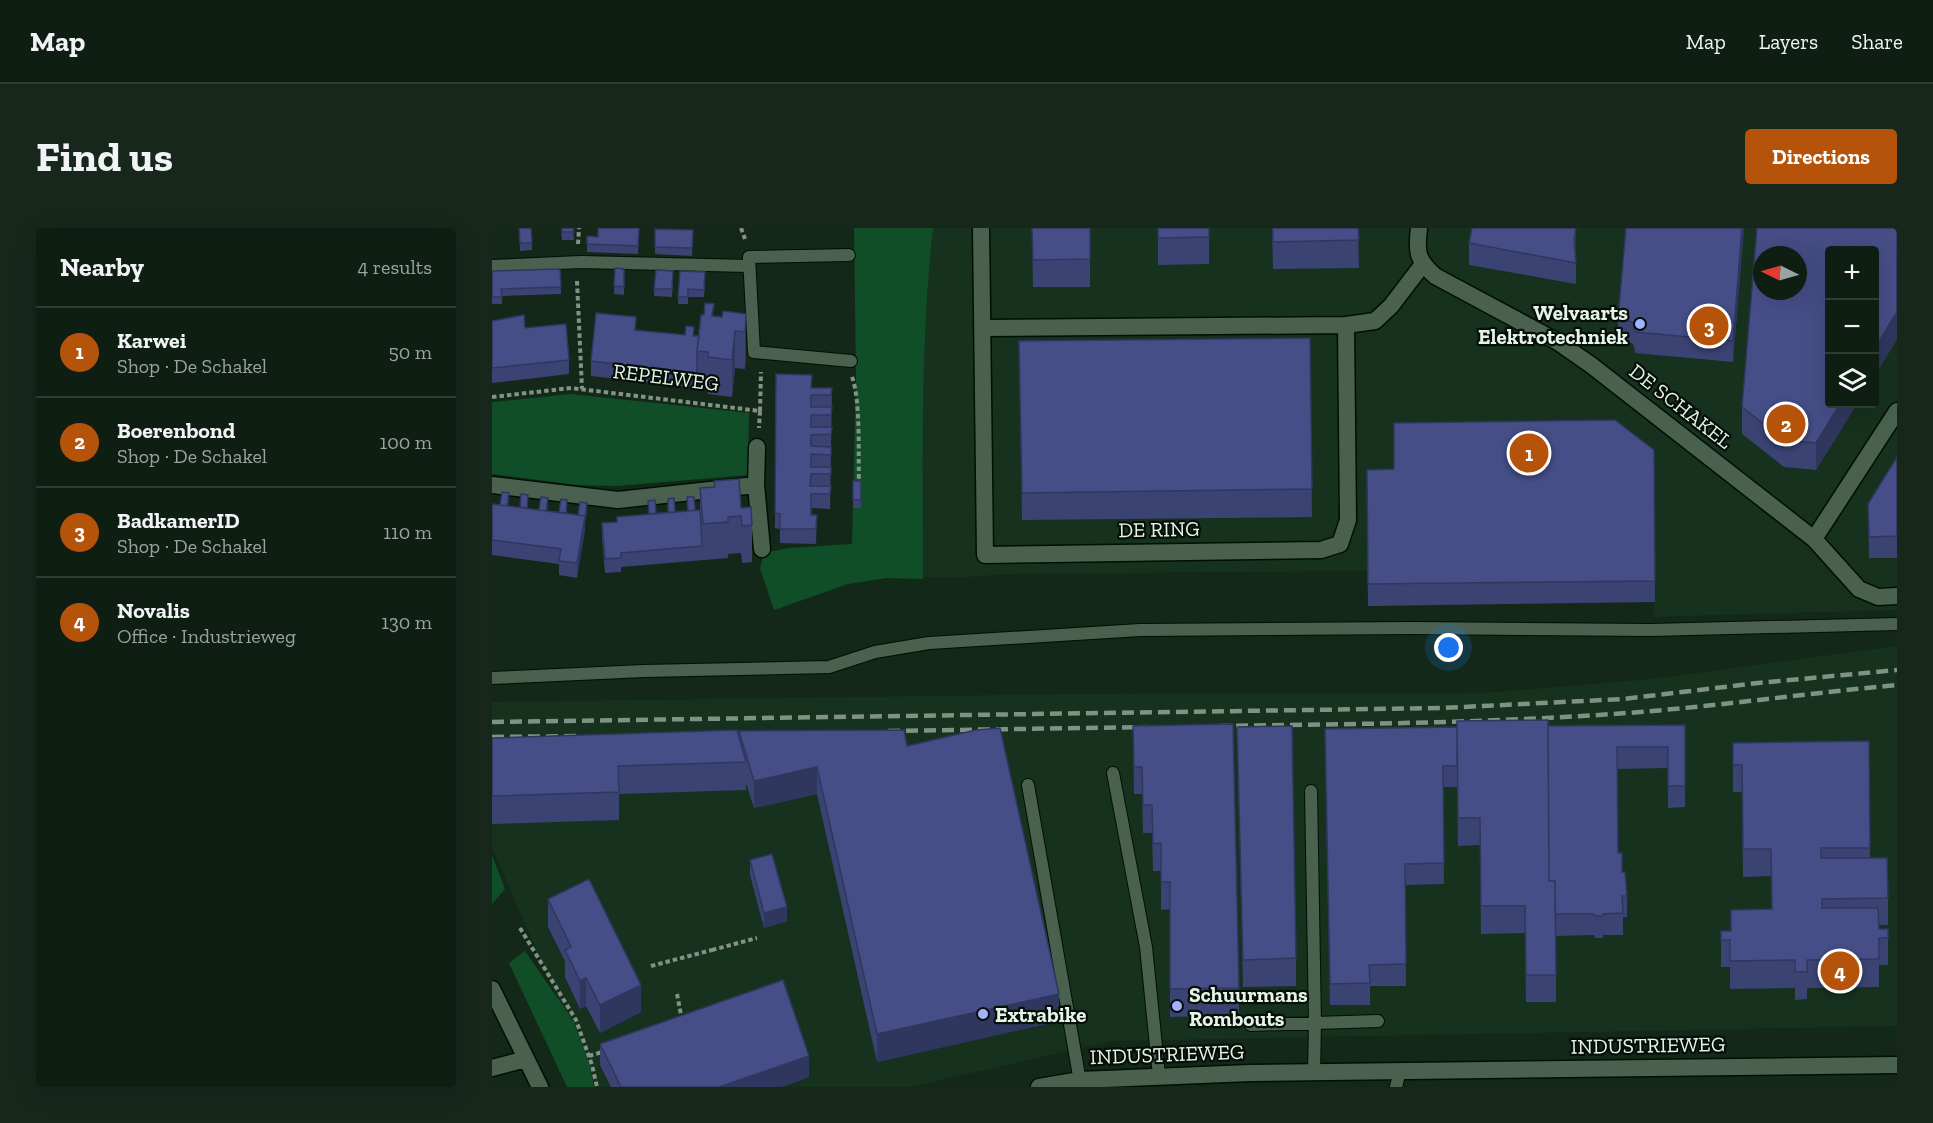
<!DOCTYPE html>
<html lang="en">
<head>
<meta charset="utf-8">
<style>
	:root { --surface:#0e1e13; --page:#17271c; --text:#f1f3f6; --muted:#9ba2a0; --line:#2e3c33; --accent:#b45309 }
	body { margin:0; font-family:"Zilla Slab",serif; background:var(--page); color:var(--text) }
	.controls { position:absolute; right:18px; top:18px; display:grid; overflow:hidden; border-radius:6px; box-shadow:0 6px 24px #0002 }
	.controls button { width:54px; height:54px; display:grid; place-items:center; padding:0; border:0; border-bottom:2px solid var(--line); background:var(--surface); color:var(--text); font:30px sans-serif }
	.compass { position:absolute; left:1261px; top:18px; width:54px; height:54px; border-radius:50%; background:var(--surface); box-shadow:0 6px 24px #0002; rotate:275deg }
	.you { position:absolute; left:957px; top:420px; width:21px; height:21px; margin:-15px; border:4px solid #fff; border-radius:50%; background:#1a73e8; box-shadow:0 0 0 9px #1a73e833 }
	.badge { display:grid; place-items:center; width:39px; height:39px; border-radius:50%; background:var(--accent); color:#fff; font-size:20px; font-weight:700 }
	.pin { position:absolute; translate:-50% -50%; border:3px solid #fff; box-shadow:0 2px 6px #0006 }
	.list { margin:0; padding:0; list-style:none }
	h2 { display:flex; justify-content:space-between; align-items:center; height:78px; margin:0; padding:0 24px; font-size:26px }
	h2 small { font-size:20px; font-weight:400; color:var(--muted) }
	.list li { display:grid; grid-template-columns:39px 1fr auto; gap:18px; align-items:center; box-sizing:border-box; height:90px; padding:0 24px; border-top:2px solid var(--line) }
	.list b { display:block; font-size:22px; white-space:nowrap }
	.list p { margin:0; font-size:20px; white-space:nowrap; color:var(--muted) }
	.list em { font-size:20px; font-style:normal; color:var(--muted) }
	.icon { flex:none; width:33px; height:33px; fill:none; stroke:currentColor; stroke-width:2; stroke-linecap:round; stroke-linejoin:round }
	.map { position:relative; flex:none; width:1405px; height:859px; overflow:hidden; border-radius:6px }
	header { display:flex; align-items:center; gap:36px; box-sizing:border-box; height:84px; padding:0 30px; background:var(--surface); border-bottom:2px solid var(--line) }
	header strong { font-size:28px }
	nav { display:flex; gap:33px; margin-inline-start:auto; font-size:21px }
	.intro { display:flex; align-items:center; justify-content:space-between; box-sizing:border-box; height:144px; padding:0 36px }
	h1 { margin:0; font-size:42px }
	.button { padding:15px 27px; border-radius:6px; background:var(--accent); color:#fff; font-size:21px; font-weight:700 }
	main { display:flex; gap:36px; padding:0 36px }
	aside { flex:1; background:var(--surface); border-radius:6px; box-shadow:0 6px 24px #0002 }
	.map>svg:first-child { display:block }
	.built { fill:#16311e; fill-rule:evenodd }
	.green { fill:#104e28 }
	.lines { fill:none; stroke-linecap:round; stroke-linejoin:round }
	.service-casing { stroke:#001004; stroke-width:14 }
	.minor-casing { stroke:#001004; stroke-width:19 }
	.path { stroke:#829286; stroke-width:4; stroke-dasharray:4.5 3; stroke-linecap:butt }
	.service { stroke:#4a614f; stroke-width:12 }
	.minor { stroke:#4a614f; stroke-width:16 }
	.rail { stroke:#809185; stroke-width:4.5; stroke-dasharray:12 6; stroke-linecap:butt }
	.wall { fill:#3b4373; fill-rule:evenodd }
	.shaded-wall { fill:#30375e }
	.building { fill:#454e86; stroke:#30375e; stroke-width:1.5; fill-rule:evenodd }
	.poi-dot { fill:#a3b2fd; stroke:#060e08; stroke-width:2 }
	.labels { text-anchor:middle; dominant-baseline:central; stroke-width:4.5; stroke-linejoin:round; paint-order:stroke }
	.poi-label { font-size:21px; font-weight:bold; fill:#e6f3e9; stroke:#060e08; text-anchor:start }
	.street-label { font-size:21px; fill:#e6f3e9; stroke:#060e08 }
</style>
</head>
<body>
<header>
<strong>Map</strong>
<nav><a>Map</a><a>Layers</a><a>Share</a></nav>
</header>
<div class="intro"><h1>Find us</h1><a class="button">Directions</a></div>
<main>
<aside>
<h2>Nearby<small>4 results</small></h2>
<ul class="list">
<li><span class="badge">1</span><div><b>Karwei</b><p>Shop · De Schakel</p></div><em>50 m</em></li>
<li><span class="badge">2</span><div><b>Boerenbond</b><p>Shop · De Schakel</p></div><em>100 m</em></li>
<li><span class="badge">3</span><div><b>BadkamerID</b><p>Shop · De Schakel</p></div><em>110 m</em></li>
<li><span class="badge">4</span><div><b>Novalis</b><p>Office · Industrieweg</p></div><em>130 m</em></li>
</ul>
</aside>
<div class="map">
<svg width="1405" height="859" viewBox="0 0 1405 859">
	<rect width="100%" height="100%" fill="#132819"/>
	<path class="built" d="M 389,0 L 1405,0 L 1405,382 L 1161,389 L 1162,374 L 876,378 L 875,343 L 518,346 L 475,349 L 395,350 ZM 1338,22 L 1382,22 L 1382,176 L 1338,176 ZM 1270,27 L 1306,27 L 1306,63 L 1270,63 Z
		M 1405,418 L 1405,798 L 620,813 L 418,859 L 104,859 L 0,620 L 0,474 L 574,466 L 992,465 L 1160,451 Z"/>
	<path class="green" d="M 362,0 L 441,0 C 428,116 431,234 431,351 L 395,350 L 356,356 L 282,382 L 268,340 L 272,325 L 297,320 L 360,316 L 364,148 Z
		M 79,166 L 257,185 L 256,247 L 125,258 L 85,257 L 0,246 L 0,174 Z
		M 0,627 L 13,661 L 0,676 Z
		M 33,723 L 82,794 L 98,839 L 102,859 L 75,859 L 17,735 Z"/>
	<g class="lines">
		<g class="service-casing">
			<path id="service" d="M 357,27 L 257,29 L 262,124 L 359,133
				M 0,38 L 89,34 L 257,38
				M 0,450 L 152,443 L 337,439 L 383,424 L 437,415 L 648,402 L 921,400 L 1159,402 L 1405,396
				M 621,545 L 654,719 L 667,848
				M 536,557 L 589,859
				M 819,563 L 823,795 L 822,845
				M 759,797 L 886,793
				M 904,859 L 908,843"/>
		</g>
		<g class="minor-casing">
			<path id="minor" d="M 489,0 L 493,327 L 829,322 L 848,316 L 856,292 L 854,97
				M 927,0 C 924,24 925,32 943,48 L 1066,114 L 1099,137 L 1322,311 L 1367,361 L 1386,369 L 1405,368
				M 490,100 L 854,97 L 883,93 L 899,78 L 931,36
				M 0,257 L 126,272 L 264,257 L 265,219
				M 264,257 L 270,321
				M 1322,311 L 1405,183
				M 0,761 L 48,859
				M 0,840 L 34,831
				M 547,859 L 588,852 L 758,845 L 1405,837"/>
		</g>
		<path class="path" d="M 249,0 L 253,11
			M 86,16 L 87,0
			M 85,53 L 90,161
			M 360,149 C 369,173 366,229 367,256
			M 0,169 L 79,160 L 268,183 L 267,200
			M 268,183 L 269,144
			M 28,700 L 84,792 L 100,837 L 105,859
			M 220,722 L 265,710
			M 159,738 L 220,722 L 219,718
			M 185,766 L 190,792
			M 97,828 L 110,824"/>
		<use href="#service" class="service"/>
		<use href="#minor" class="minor"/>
		<path class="rail" d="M 0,494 L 951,480 L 1131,471 L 1266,455 L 1405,442
			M 726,498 C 867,496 1007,495 1148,484 C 1234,477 1319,465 1405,457
			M 396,503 L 657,499
			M 0,509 L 87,508"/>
	</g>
	<path class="wall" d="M 27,0 L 39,0 L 40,22 L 28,23 Z
		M 69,0 L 81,0 L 82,12 L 70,12 Z
		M 540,0 L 598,0 L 598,59 L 541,59 Z
		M 666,0 L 717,0 L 717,36 L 666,37 Z
		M 780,0 L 866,0 L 867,40 L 781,41 Z
		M 1252,0 L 1241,134 L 1143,125 L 1142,118 L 1140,115 L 1126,112 L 1126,90 Z
		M 1265,0 L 1405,0 L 1405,111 L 1383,147 L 1383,22 L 1338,22 L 1338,176 L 1365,176 L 1324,242 L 1292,239 L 1250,206 L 1250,179 ZM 1270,27 L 1306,27 L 1306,63 L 1270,63 Z
		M 163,1 L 201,2 L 200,28 L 163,26 Z
		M 95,8 L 147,8 L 146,26 L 95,24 Z
		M 977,15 L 1084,22 L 1083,25 L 1084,35 L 1084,56 L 977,37 Z
		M 123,40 L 132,41 L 132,67 L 122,66 Z
		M 68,41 L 69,66 L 10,68 L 10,76 L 0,76 L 0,43 Z
		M 213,44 L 212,69 L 196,69 L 196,76 L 186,76 L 186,69 Z
		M 181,50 L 180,69 L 162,68 L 162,61 Z
		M 254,86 L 254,122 L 253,141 L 243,140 L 240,169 L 216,166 L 216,161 L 99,148 L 99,133 L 144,102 L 207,108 L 222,88 L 230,89 Z
		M 0,93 L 33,100 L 77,132 L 77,146 L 0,155 Z
		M 818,110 L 820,289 L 530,292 L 527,113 Z
		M 284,146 L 320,160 L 340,160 L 338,281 L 319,280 L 319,287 L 325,287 L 324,316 L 288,315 L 288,301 L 283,300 Z
		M 1162,222 L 1163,374 L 876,378 L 875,242 L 902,241 Z
		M 1405,229 L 1405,330 L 1377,330 L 1376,276 Z
		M 361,253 L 369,253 L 369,280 L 361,280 Z
		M 208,260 L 249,280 L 260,297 L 260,334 L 250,335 L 249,325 L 236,326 L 236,330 L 129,339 L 129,344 L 113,345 L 110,310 L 110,295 L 125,294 L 164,285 L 176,284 L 176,271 L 183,284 L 196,283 L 195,269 L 203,282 L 208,282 Z
		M 17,272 L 16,278 L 28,279 L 36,275 L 35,280 L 47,282 L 56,277 L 55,283 L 67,284 L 75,280 L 75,285 L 86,287 L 95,282 L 85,350 L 67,347 L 67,336 L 0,327 L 0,276 L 8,277 Z
		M 1193,497 L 1193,579 L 1176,580 L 1176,540 L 1125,541 L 1126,625 L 1135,668 L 1135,689 L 1131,689 L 1131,707 L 1111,707 L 1111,710 L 1103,710 L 1102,707 L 1064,708 L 1064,774 L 1034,774 L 1033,705 L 989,706 L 988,617 L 966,618 L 965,554 L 965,559 L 951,559 L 952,656 L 913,657 L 914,758 L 878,758 L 878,777 L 838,777 L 833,523 L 1056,498 Z
		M 641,498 L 747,760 L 747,787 L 678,789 L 678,681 L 669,682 L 669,643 L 661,643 L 660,605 L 651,605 L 650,566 L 642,566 Z
		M 745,499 L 804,730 L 804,758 L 751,759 Z
		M 247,503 L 415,518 L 567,793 L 385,834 L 325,566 L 262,580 L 254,555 L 254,562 L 127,566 L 127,592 L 0,596 L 0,510 L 247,510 Z
		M 1377,513 L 1378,630 L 1396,670 L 1396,697 L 1387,697 L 1387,701 L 1396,701 L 1396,737 L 1387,737 L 1387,759 L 1315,760 L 1315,771 L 1303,772 L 1303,760 L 1238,761 L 1238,739 L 1229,739 L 1229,703 L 1239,703 L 1280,681 L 1279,648 L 1251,649 L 1250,564 L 1241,564 L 1241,515 Z
		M 258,632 L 295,693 L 272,700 L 258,647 Z
		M 56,671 L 149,784 L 108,805 L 94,778 L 88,781 L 73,749 L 73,733 L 56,699 Z
		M 108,816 L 317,849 L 289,859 L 119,859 L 108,837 Z"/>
	<path class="shaded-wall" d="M 1084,0 L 1084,22 L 1082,34 L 1082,12 Z
		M 1250,0 L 1252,0 L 1241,134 L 1241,113 Z
		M 1405,84 L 1405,111 L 1383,147 L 1383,120 Z
		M 254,86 L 254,122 L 253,141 L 253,104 Z
		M 243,103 L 243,140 L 240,169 L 240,132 Z
		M 1348,176 L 1365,176 L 1324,242 L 1324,215 Z
		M 93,288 L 93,303 L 85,350 L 85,335 Z
		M 325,539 L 325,566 L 262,580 L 262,553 Z
		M 295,679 L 295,693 L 272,700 L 272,685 Z
		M 94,750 L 94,778 L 88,781 L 88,753 Z
		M 149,757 L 149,784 L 108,805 L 108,777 Z
		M 567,766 L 567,793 L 385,834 L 385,806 Z
		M 317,828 L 317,849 L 289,859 L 227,859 Z"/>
	<path class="building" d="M 27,0 L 39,0 L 40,15 L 28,15 Z
		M 70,0 L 81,0 L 82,4 L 70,4 Z
		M 106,0 L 147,0 L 146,18 L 95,16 L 95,8 L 106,9 Z
		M 540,0 L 598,0 L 598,31 L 541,32 Z
		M 666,0 L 717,0 L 717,9 L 666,10 Z
		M 781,0 L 866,0 L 867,12 L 781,14 Z
		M 980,0 L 1084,0 L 1082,12 L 1084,35 L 977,15 Z
		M 1134,0 L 1250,0 L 1241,113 L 1143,104 L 1142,96 L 1140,94 L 1126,90 Z
		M 1265,0 L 1405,0 L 1405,84 L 1383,120 L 1383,22 L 1338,22 L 1338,176 L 1348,176 L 1324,215 L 1292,212 L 1250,179 ZM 1270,27 L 1306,27 L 1306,63 L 1270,63 Z
		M 163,1 L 201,2 L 200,20 L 163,19 Z
		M 123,40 L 132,41 L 132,59 L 122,58 Z
		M 68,41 L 69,59 L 9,61 L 10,69 L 0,69 L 0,43 Z
		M 164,42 L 181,43 L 180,61 L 162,61 Z
		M 188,43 L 213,44 L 212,62 L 196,61 L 196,69 L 186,69 Z
		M 213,75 L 222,76 L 220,88 L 230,89 L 231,83 L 254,86 L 253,104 L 243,103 L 240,132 L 216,129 L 216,124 L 205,123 L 209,87 L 212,87 Z
		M 104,85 L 144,89 L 143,102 L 193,107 L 194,98 L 202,99 L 201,108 L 207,108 L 205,123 L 205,145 L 99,133 Z
		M 32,87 L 33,100 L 74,96 L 77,132 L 0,140 L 0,93 Z
		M 818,110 L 820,261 L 530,265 L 527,113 Z
		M 284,146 L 320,147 L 319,160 L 340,160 L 339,167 L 319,167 L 319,179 L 340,179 L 339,187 L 319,187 L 319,199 L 340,199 L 339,206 L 319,207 L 319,218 L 339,219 L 339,227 L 319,226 L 319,239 L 339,239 L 339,246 L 319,246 L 318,258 L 339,258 L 338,266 L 319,266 L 319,287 L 325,287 L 324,301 L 288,301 L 288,286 L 283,285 Z
		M 1123,192 L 1162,222 L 1163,353 L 876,356 L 875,242 L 902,241 L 902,195 Z
		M 1405,229 L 1405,308 L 1377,309 L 1376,276 Z
		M 247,251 L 249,280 L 259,279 L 260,297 L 250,298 L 249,288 L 236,289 L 236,294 L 211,296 L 208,260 L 223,259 L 222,253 Z
		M 361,253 L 369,253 L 369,272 L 361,272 Z
		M 10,264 L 17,265 L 15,278 L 8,277 Z
		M 29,266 L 36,267 L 35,280 L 28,279 Z
		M 49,269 L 56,270 L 54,283 L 47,282 Z
		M 195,269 L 202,269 L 203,282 L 196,283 Z
		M 182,270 L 183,284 L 176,284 L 176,271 Z
		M 69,271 L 75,272 L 74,285 L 67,284 Z
		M 163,272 L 164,285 L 157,286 L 156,273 Z
		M 88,274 L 95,275 L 93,289 L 93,288 L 86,287 Z
		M 0,276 L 93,288 L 85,335 L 67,333 L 69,321 L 0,312 Z
		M 208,282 L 210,318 L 129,325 L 129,330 L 113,331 L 110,295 L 125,294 L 125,289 Z
		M 1056,492 L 1057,653 L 1063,653 L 1064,747 L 1034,747 L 1033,678 L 989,678 L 988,590 L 966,590 L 965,493 Z
		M 741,496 L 747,760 L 678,761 L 678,654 L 669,654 L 669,615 L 661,616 L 660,577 L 651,577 L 650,539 L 642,539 L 641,498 Z
		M 1193,497 L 1193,558 L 1176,558 L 1176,519 L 1125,519 L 1126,625 L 1130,625 L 1130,644 L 1133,644 L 1135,668 L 1130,668 L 1131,685 L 1111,686 L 1111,688 L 1103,688 L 1102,686 L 1063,686 L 1063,653 L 1057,653 L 1056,498 Z
		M 800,498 L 804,730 L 751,732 L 745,499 Z
		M 965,499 L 965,538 L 951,538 L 952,635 L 913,636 L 914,736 L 877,737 L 878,755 L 838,756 L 833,501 Z
		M 508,500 L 567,766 L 385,806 L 325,539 L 262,553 L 247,503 L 412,502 L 415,518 L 484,502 Z
		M 245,502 L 254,534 L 126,538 L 127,564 L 0,568 L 0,510 Z
		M 1377,513 L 1378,620 L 1329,620 L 1329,630 L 1395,630 L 1396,670 L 1330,671 L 1330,680 L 1386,680 L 1387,701 L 1396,701 L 1396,710 L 1387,710 L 1387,731 L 1315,732 L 1315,744 L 1303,744 L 1303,732 L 1238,733 L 1238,712 L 1229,712 L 1229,703 L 1239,703 L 1239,682 L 1280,681 L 1279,621 L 1251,621 L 1250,537 L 1241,537 L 1241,515 Z
		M 280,626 L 295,679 L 272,685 L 258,632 Z
		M 97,651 L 149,757 L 108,777 L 94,750 L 88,753 L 73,722 L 79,719 L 56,671 Z
		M 291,752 L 317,828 L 227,859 L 129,859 L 108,816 Z"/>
	<g class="poi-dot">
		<circle cx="1148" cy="96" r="6"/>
		<circle cx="685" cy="778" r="6"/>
		<circle cx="491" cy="786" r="6"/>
	</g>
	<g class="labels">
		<g class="poi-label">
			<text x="1136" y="84" text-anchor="end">Welvaarts<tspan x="1136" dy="24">Elektrotechniek</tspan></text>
			<text x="697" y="766">Schuurmans<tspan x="697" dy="24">Rombouts</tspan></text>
			<text x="503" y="786">Extrabike</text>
		</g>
		<g class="street-label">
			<text transform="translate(174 149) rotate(7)">REPELWEG</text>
			<text transform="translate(1189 178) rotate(38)">DE SCHAKEL</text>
			<text transform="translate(667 301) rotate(-1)">DE RING</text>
			<text transform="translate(1156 817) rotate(-1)">INDUSTRIEWEG</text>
			<text transform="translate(675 826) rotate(-2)">INDUSTRIEWEG</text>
		</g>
	</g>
</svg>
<div class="controls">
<button>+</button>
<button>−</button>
<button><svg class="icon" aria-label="layers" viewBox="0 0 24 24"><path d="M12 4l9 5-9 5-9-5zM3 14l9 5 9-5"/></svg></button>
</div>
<svg class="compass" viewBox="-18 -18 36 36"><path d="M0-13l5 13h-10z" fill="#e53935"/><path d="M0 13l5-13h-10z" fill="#9ba2a0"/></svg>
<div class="you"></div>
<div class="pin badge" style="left:1037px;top:225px">1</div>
<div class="pin badge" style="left:1294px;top:196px">2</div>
<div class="pin badge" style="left:1217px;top:98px">3</div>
<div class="pin badge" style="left:1348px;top:743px">4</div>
</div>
</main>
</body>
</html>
